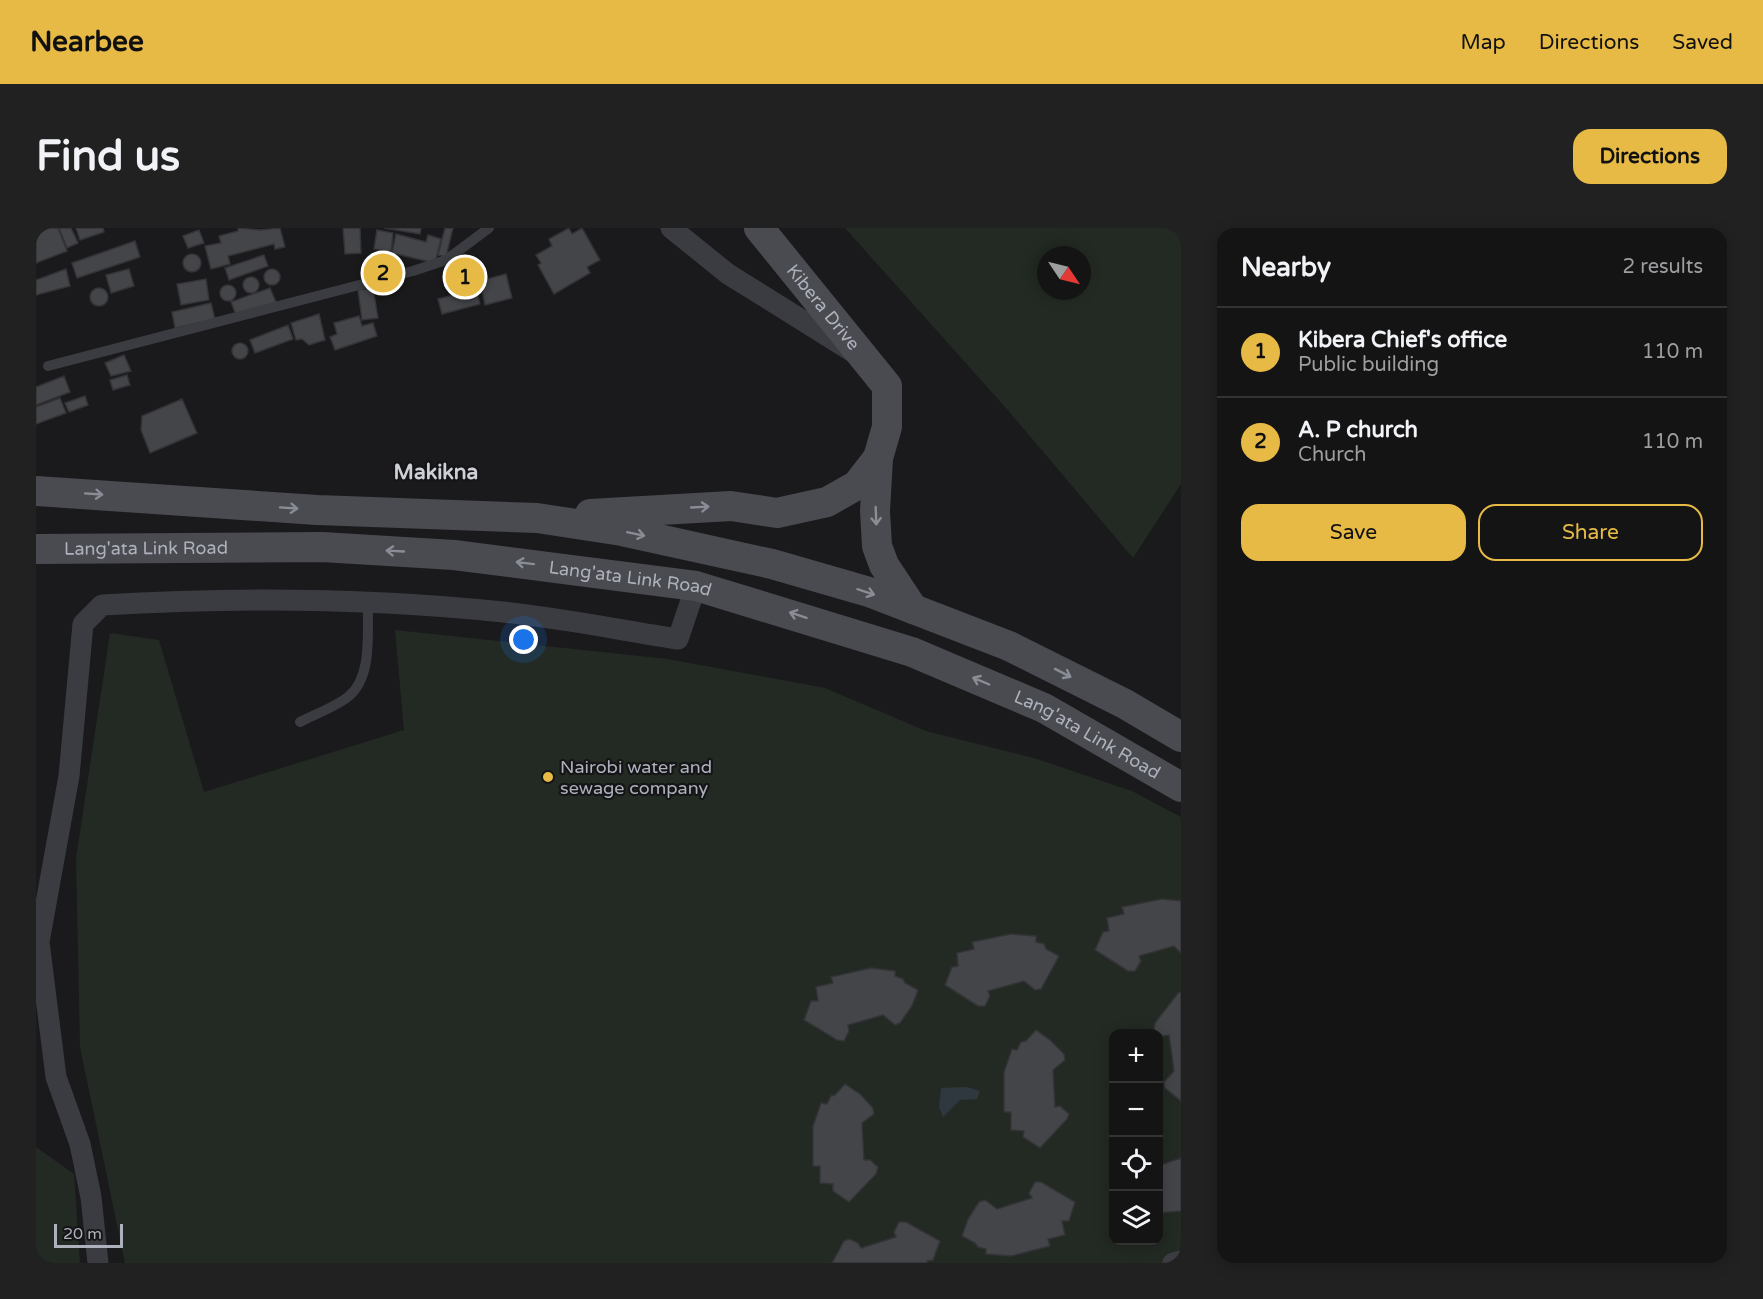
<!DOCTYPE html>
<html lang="en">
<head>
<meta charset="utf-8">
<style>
	:root { --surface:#141415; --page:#212122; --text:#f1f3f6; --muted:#9d9ea0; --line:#333334; --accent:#e7ba46 }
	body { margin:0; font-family:"Varela Round",sans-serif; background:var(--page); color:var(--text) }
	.controls { position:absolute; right:18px; bottom:18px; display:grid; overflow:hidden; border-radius:12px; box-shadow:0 3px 15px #0003 }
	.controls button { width:54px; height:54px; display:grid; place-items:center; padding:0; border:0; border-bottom:2px solid var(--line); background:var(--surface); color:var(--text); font:30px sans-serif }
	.compass { position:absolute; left:1001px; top:18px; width:54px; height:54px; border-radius:50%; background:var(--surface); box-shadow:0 3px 15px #0003; rotate:125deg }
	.scale { position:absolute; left:18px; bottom:15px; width:69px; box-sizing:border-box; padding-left:6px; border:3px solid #adb1bb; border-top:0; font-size:16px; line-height:21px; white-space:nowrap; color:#adb1bb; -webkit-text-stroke:4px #151517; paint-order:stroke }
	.you { position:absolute; left:488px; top:412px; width:21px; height:21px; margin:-15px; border:4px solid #fff; border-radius:50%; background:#1a73e8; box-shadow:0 0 0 9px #1a73e833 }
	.badge { display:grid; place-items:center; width:39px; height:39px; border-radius:50%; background:var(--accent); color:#111; font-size:20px; font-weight:700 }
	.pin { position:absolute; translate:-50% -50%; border:3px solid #fff; box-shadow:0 2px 6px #0006 }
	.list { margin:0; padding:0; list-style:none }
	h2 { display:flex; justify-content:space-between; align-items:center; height:78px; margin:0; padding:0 24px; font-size:26px }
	h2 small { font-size:20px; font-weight:400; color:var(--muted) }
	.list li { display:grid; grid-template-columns:39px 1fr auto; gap:18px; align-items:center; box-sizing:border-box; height:90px; padding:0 24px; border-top:2px solid var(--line) }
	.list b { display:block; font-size:22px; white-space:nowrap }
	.list p { margin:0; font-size:20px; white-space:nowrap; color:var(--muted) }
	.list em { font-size:20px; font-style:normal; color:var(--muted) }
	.actions { display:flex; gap:12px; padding:18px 24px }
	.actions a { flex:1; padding:14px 0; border:2px solid var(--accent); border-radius:18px; text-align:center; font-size:21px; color:var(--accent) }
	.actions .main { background:var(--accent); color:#111 }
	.icon { flex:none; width:33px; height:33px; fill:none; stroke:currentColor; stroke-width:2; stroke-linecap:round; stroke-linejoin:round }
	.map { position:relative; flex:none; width:1145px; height:1035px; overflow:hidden; border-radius:18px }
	header { display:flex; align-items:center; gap:36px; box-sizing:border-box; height:84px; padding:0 30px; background:var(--accent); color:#111 }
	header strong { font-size:28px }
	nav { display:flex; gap:33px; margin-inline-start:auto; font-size:21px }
	.intro { display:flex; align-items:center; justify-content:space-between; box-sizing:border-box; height:144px; padding:0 36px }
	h1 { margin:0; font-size:42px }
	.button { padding:15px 27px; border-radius:18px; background:var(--accent); color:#111; font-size:21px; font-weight:700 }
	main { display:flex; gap:36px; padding:0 36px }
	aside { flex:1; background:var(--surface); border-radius:18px; box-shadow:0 3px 15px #0003 }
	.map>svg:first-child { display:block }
	.green { fill:#222a23; fill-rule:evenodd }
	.water { fill:#30383f }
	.building { fill:#444549; stroke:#343438; stroke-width:1.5 }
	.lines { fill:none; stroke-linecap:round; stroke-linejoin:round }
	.lane { stroke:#3b3c41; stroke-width:10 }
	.street { stroke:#3b3c41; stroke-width:21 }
	.secondary { stroke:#494b51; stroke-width:30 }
	.oneway { stroke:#8a8d96 }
	.poi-dot { fill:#e7ba46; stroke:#151517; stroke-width:2 }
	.labels { text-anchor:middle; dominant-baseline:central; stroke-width:4.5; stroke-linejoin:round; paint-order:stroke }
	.street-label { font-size:18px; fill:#adb1bb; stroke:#151517 }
	.poi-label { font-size:18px; fill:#adb1bb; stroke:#151517; text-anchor:start }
	.quarter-label { font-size:21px; font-weight:bold; fill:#ced0d7; stroke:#151517 }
</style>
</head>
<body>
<header>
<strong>Nearbee</strong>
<nav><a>Map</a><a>Directions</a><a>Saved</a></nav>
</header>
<div class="intro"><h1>Find us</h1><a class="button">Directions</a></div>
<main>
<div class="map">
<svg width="1145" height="1035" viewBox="0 0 1145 1035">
	<rect width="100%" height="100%" fill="#1a1a1c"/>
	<path class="green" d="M 809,0 L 1145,0 L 1145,256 L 1097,330 L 970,180 ZM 1010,27 L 1046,27 L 1046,63 L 1010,63 Z
		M 359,402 L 632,431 L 789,460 L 890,503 L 998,530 L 1096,563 L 1145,589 L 1145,1035 L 89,1035 L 44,819 L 40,631 L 74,405 L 123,412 L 168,564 L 368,502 ZM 1078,806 L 1122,806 L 1122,1012 L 1078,1012 Z
		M 0,919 L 38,946 L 44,1035 L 0,1035 Z"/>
	<path class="water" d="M 931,859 L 944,863 L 941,871 L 924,872 L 907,889 L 903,879 L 905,860 Z"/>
	<path class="building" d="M 11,0 L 22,0 L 31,23 L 0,35 L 0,4 Z
		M 23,0 L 35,0 L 42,15 L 31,20 Z
		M 40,0 L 67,0 L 68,4 L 44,12 Z
		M 202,0 L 225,2 L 244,0 L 249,19 L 239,21 L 238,16 L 192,28 L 194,36 L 175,41 L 169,18 L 185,15 L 183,8 L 202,3 Z
		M 307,0 L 324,0 L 325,25 L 309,26 Z
		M 348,0 L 385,0 L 384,6 Z
		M 409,0 L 417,0 L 410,29 L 402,27 Z
		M 533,0 L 536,6 L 546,0 L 564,32 L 551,39 L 554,45 L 518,66 L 502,37 L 505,35 L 500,27 L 516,18 L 513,11 Z
		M 163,2 L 168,15 L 152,20 L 147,8 Z
		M 341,2 L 357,5 L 355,24 L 338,21 Z
		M 360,6 L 390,14 L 392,7 L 405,11 L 399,35 L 356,25 Z
		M 99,13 L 104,29 L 41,50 L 36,35 Z
		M147 35a9 9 0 1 1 18 0a9 9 0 1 1-18 0Z
		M 228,27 L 232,38 L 193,52 L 189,40 Z
		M228 49a8 8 0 1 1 16 0a8 8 0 1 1-16 0Z
		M 30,41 L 34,58 L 0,67 L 0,52 Z
		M 93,41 L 98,58 L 75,65 L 70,47 Z
		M 470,46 L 476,70 L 449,77 L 444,53 Z
		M207 57a8 8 0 1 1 16 0a8 8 0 1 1-16 0Z
		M 170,51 L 173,72 L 145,77 L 141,56 Z
		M184 65a8 8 0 1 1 16 0a8 8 0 1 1-16 0Z
		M 234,60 L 240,74 L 201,89 L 195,74 Z
		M 337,60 L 342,90 L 326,92 L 322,62 Z
		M54 69a9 9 0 1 1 18 0a9 9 0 1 1-18 0Z
		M 440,61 L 444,76 L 406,86 L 402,71 Z
		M 175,75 L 179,91 L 139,100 L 136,84 Z
		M 283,86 L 289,112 L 273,117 L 266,111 L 260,112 L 255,95 Z
		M 323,88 L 326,98 L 337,95 L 341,108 L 299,122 L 294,109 L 301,106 L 298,95 Z
		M 252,97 L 257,111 L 219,125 L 214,112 Z
		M196 123a8 8 0 1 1 16 0a8 8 0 1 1-16 0Z
		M 88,127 L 95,143 L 75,148 L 69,135 Z
		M 91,147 L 94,157 L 77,162 L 74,152 Z
		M 28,148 L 34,164 L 0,177 L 0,159 Z
		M 49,168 L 52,177 L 33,184 L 29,175 Z
		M 24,170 L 30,185 L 0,196 L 0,179 Z
		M 146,171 L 161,205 L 114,225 L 105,202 L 106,188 Z
		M 1126,671 L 1145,673 L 1145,725 L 1138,718 L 1103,728 L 1105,733 L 1099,743 L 1092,743 L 1059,722 L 1067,704 L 1073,703 L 1071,690 L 1088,686 L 1086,679 Z
		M 975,706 L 1000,708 L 1000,714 L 1008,716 L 1010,721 L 1023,728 L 1005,761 L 999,762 L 988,753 L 952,763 L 954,768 L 949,778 L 942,778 L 909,757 L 916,739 L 922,738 L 921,725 L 938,721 L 936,714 Z
		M 835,740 L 859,743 L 859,748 L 867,751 L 869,755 L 882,762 L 876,778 L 864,795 L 859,797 L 847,787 L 812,797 L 813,803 L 808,813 L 801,812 L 768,792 L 775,773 L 782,773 L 780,759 L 797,755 L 795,749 Z
		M 1143,764 L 1145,765 L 1145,873 L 1129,860 L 1128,854 L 1138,843 L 1133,807 L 1127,808 L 1118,802 L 1119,795 Z
		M 1000,802 L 1014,812 L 1028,826 L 1029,832 L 1017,842 L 1019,879 L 1024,878 L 1033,886 L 1031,891 L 1004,920 L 987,909 L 988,903 L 975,902 L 975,884 L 968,884 L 968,844 L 976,821 L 981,822 L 985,814 L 990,813 Z
		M 809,856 L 824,866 L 837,880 L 838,886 L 826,895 L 828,932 L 834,932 L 842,939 L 840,946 L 813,974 L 797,963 L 797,956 L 784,955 L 784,938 L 777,938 L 777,898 L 785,875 L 791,876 L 795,868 L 799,867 Z
		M 1145,930 L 1145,983 L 1122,985 L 1122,938 Z
		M 999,954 L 1005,954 L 1039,974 L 1033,993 L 1026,993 L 1029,1007 L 1012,1011 L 1014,1018 L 975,1028 L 950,1026 L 950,1021 L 942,1019 L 939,1015 L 926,1008 L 932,991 L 943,974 L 949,972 L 961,981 L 996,970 L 993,965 Z
		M 863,994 L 870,994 L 904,1013 L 897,1032 L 891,1033 L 891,1035 L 796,1035 L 808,1013 L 813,1011 L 822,1015 L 825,1020 L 860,1009 L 858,1004 Z"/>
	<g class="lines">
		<path class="lane" d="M 12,138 L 377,43 L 410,32 L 453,0
			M 264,494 C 279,486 300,479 313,468 C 337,448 331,403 332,375"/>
		<path class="street" d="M 635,0 L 692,46 L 817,124
			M 62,1035 L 55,969 L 44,916 L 20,849 L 3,714 L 33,548 L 47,396 L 66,377 C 199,369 334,370 467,384 C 525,390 584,402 642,411 L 660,358
			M 1137,1035 L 1145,1033"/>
		<g class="secondary">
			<path id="s1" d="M 723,0 L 851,158 L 851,199 L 842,230 L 839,283 L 841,318 L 848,337 L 877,381"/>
			<path d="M 0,263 L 281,282 L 501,290 L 586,303 L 736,336 L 833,364 L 973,418 L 1089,476 L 1145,509"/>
			<path d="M 554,286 L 695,278 L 741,285 L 791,274 L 821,257 L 842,230"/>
			<path id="s2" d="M 0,321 L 286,319 L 418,327 L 660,358 L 876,424 L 1008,480 L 1145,559"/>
		</g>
	</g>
	<defs><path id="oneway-shaft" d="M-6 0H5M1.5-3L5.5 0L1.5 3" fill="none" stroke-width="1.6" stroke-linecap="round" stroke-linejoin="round" transform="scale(1.5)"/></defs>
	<g class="oneway">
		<use href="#oneway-shaft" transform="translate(58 266) rotate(4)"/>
		<use href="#oneway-shaft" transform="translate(664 279) rotate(-3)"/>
		<use href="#oneway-shaft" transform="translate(253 280) rotate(4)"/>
		<use href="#oneway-shaft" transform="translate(840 288) rotate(88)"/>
		<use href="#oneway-shaft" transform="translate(600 306) rotate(12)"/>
		<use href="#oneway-shaft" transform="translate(359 323) rotate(-177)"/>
		<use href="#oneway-shaft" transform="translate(489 335) rotate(-173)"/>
		<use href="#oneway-shaft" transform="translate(830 364) rotate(18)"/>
		<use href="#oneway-shaft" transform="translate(762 387) rotate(-162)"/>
		<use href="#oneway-shaft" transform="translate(1027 445) rotate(27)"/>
		<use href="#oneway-shaft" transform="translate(945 453) rotate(-157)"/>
	</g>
	<circle class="poi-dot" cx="512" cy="549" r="6"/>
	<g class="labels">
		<g class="street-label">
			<text stroke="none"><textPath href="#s1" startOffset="102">Kibera Drive</textPath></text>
			<text stroke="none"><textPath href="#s2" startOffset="110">Lang'ata Link Road</textPath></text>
			<text stroke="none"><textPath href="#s2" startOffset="596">Lang'ata Link Road</textPath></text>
			<text stroke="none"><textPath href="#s2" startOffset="1082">Lang'ata Link Road</textPath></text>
		</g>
		<g class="poi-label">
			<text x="524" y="539">Nairobi water and<tspan x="524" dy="21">sewage company</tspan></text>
		</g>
		<g class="quarter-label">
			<text x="400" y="244">Makikna</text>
		</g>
	</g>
</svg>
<div class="controls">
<button>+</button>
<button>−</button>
<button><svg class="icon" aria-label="locate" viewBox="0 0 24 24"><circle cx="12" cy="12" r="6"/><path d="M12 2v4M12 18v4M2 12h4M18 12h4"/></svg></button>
<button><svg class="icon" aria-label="layers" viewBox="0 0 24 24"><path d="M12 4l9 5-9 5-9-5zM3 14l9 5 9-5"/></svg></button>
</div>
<svg class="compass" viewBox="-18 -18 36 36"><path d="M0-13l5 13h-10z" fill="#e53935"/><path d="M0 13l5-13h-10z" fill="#9d9ea0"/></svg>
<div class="scale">20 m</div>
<div class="you"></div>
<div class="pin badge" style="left:429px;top:49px">1</div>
<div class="pin badge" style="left:347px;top:45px">2</div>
</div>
<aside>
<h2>Nearby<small>2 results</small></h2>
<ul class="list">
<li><span class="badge">1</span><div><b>Kibera Chief's office</b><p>Public building</p></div><em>110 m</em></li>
<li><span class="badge">2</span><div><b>A. P church</b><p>Church</p></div><em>110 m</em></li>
</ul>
<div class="actions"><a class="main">Save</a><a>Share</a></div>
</aside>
</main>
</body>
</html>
